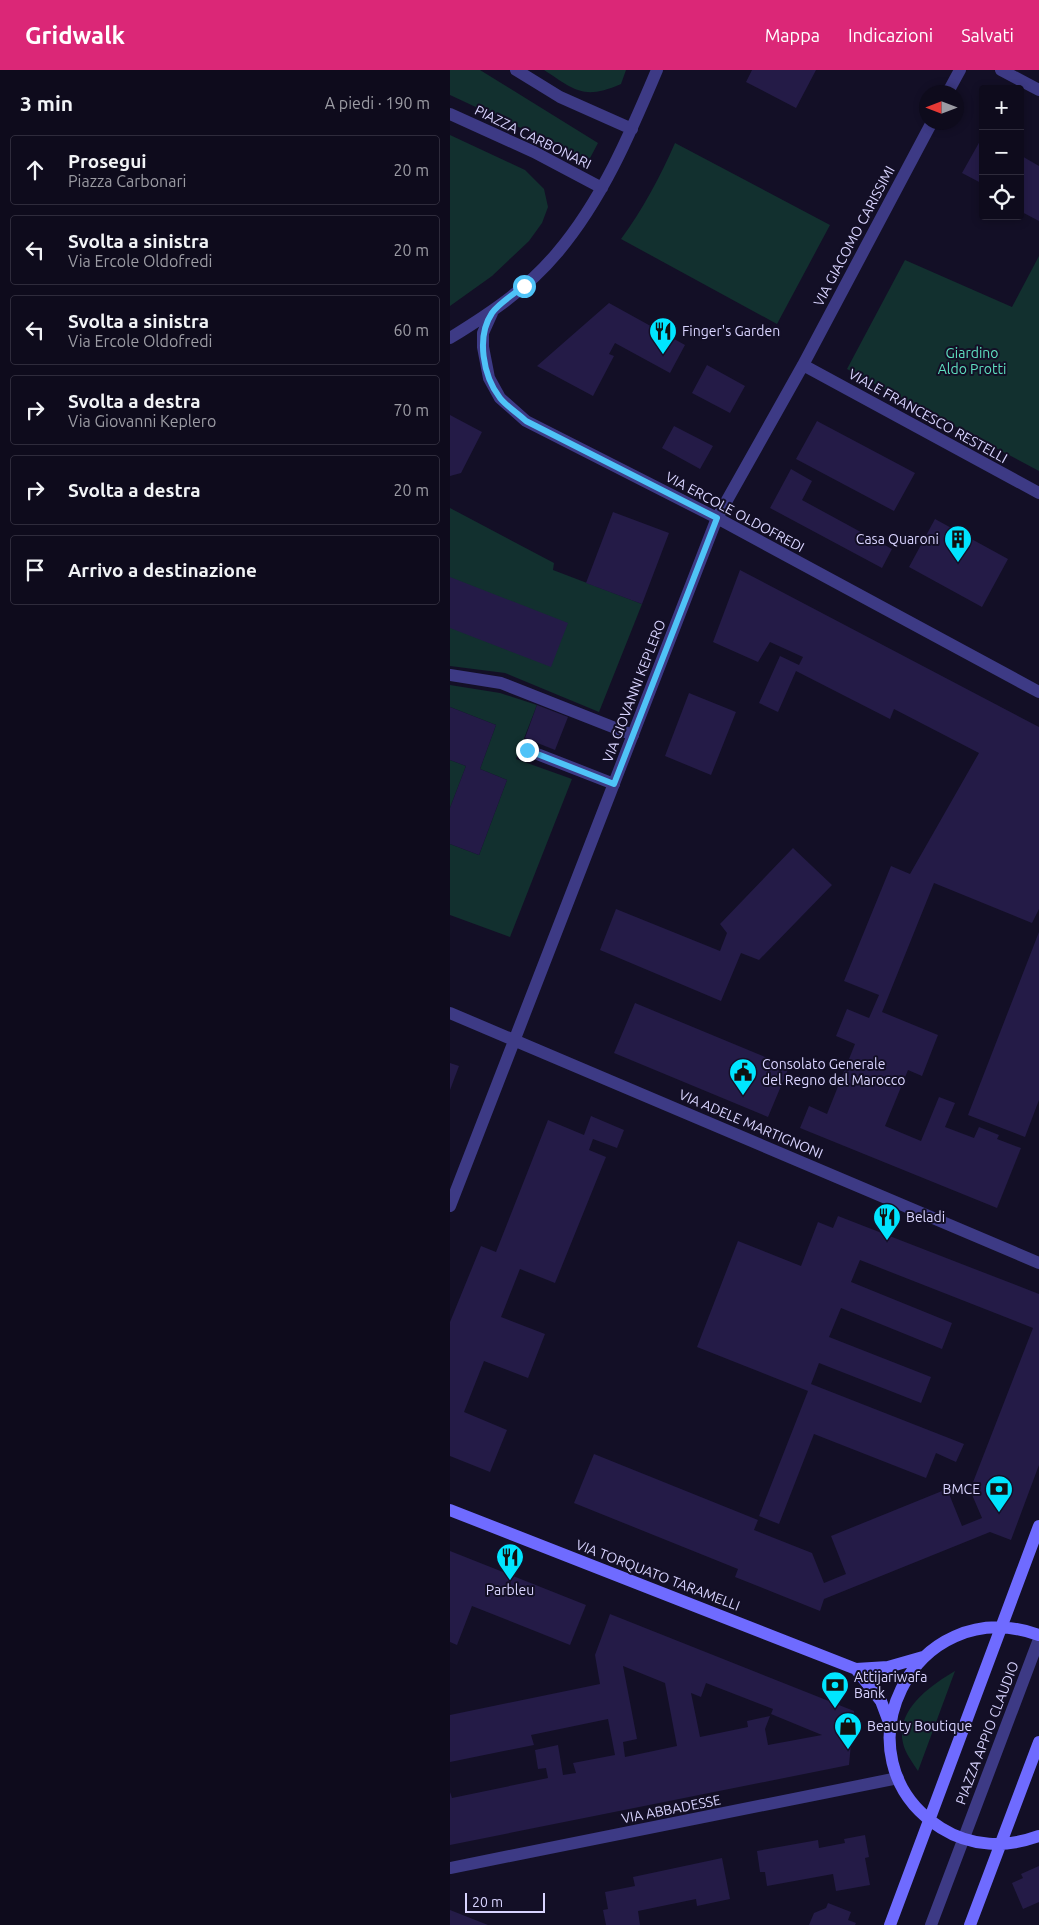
<!DOCTYPE html>
<html lang="it">
<head>
<meta charset="utf-8">
<style>
	:root { --surface:#0e0b1c; --page:#171425; --text:#f1f3f6; --muted:#9b9ba3; --line:#2e2b3b; --accent:#db2777 }
	body { margin:0; font-family:Ubuntu,sans-serif; background:var(--page); color:var(--text) }
	.controls { position:absolute; right:15px; top:15px; display:grid; overflow:hidden; border-radius:5px; box-shadow:0 2px 8px #0003 }
	.controls button { width:45px; height:45px; display:grid; place-items:center; padding:0; border:0; border-bottom:1px solid var(--line); background:var(--surface); color:var(--text); font:25px sans-serif }
	.compass { position:absolute; left:469px; top:15px; width:45px; height:45px; border-radius:50%; background:var(--surface); box-shadow:0 2px 8px #0003; rotate:270deg }
	.scale { position:absolute; left:15px; bottom:12px; width:80px; box-sizing:border-box; padding-left:5px; border:2px solid #d9d4ff; border-top:0; font-size:14px; line-height:18px; white-space:nowrap; color:#d9d4ff; -webkit-text-stroke:4px #130f26; paint-order:stroke }
	.stop { position:absolute; width:15px; height:15px; margin:-11px; border:4px solid #4fc3f7; border-radius:50%; background:#fff }
	.stop.end { background:#4fc3f7; border-color:#fff; box-shadow:0 1px 5px #0008 }
	.list { margin:0; padding:0; list-style:none }
	h2 { display:flex; justify-content:space-between; align-items:center; height:65px; margin:0; padding:0 20px; font-size:21px }
	h2 small { font-size:16px; font-weight:400; color:var(--muted) }
	.list li { display:grid; grid-template-columns:32px 1fr auto; gap:15px; align-items:center; box-sizing:border-box; height:70px; margin:0 10px 10px; padding:0 10px; border:1px solid var(--line); border-radius:5px }
	.list b { display:block; font-size:19px; white-space:nowrap }
	.list p { margin:0; font-size:16px; white-space:nowrap; color:var(--muted) }
	.list em { font-size:16px; font-style:normal; color:var(--muted) }
	.icon { flex:none; width:28px; height:28px; fill:none; stroke:currentColor; stroke-width:2; stroke-linecap:round; stroke-linejoin:round }
	.map { position:relative; flex:none; width:589px; height:1855px; overflow:hidden }
	header { display:flex; align-items:center; gap:30px; box-sizing:border-box; height:70px; padding:0 25px; background:var(--accent); color:#fff }
	header strong { font-size:24px }
	nav { display:flex; gap:28px; margin-inline-start:auto; font-size:18px }
	main { display:flex }
	aside { flex:1; background:var(--surface) }
	.map>svg:first-child { display:block }
	.green { fill:#12302f }
	.building { fill:#241b47; fill-rule:evenodd }
	.lines { fill:none; stroke-linecap:round; stroke-linejoin:round }
	.lane { stroke:#3d3a85; stroke-width:12 }
	.street { stroke:#3d3a85; stroke-width:12 }
	.secondary { stroke:#6f6bff; stroke-width:12 }
	.route { stroke:#4fc3f7; stroke-width:6 }
	.labels { text-anchor:middle; dominant-baseline:central; stroke-width:4; stroke-linejoin:round; paint-order:stroke }
	.street-label { font-size:14px; fill:#d9d4ff; stroke:#130f26 }
	.poi-label { font-size:14px; fill:#d9d4ff; stroke:#130f26; text-anchor:start }
	.park-label { font-size:14px; fill:#5fe0c0; stroke:#130f26 }
</style>
</head>
<body>
<header>
<strong>Gridwalk</strong>
<nav><a>Mappa</a><a>Indicazioni</a><a>Salvati</a></nav>
</header>
<main>
<aside>
<h2>3 min<small>A piedi · 190 m</small></h2>
<ul class="list">
<li><svg class="icon" aria-label="ahead" viewBox="0 0 24 24"><path d="M12 20V5M6 11l6-6 6 6"/></svg><div><b>Prosegui</b><p>Piazza Carbonari</p></div><em>20 m</em></li>
<li><svg class="icon" aria-label="left" viewBox="0 0 24 24"><path d="M17 20v-9H6M10 6l-5 5 5 5"/></svg><div><b>Svolta a sinistra</b><p>Via Ercole Oldofredi</p></div><em>20 m</em></li>
<li><svg class="icon" aria-label="left" viewBox="0 0 24 24"><path d="M17 20v-9H6M10 6l-5 5 5 5"/></svg><div><b>Svolta a sinistra</b><p>Via Ercole Oldofredi</p></div><em>60 m</em></li>
<li><svg class="icon" aria-label="right" viewBox="0 0 24 24"><path d="M7 20v-9h11M14 6l5 5-5 5"/></svg><div><b>Svolta a destra</b><p>Via Giovanni Keplero</p></div><em>70 m</em></li>
<li><svg class="icon" aria-label="right" viewBox="0 0 24 24"><path d="M7 20v-9h11M14 6l5 5-5 5"/></svg><div><b>Svolta a destra</b></div><em>20 m</em></li>
<li><svg class="icon" aria-label="arrive" viewBox="0 0 24 24"><path d="M6 21V4h12l-3 4 3 4H6"/></svg><div><b>Arrivo a destinazione</b></div></li>
</ul>
</aside>
<div class="map">
<svg width="589" height="1855" viewBox="0 0 589 1855">
	<rect width="100%" height="100%" fill="#130f26"/>
	<path class="green" d="M 0,0 L 30,0 L 148,73 L 139,90 L 0,25 Z
		M 94,0 L 176,0 L 171,14 C 134,30 126,21 94,0 Z
		M 0,65 L 75,100 L 94,119 L 98,137 L 92,153 L 79,171 L 42,206 L 0,236 Z
		M 225,73 L 380,155 L 327,254 L 171,169 C 193,139 210,107 225,73 Z
		M 589,186 L 589,401 L 397,299 L 455,190 L 562,237 Z
		M 0,438 L 104,493 L 103,500 L 192,534 L 149,642 L 55,603 L 0,596 Z
		M 0,615 L 50,623 L 87,635 L 66,689 L 122,709 L 60,867 L 0,845 L 0,774 L 29,785 L 57,710 L 30,699 L 46,655 L 0,637 Z
		M 0,690 L 16,696 L 0,738 Z
		M 505,1601 L 468,1701 C 463,1693 455,1683 453,1673 C 445,1640 481,1615 505,1601 Z"/>
	<path class="building" d="M 302,0 L 366,0 L 346,38 L 296,12 Z
		M 530,71 L 533,72 L 533,114 L 512,103 Z
		M 570,85 L 589,96 L 589,151 L 570,141 Z
		M 159,233 L 235,275 L 220,303 L 165,273 L 159,284 L 164,286 L 143,326 L 87,296 Z
		M 257,295 L 295,316 L 280,343 L 242,323 Z
		M 0,345 L 32,362 L 11,403 L 0,406 Z
		M 367,351 L 465,403 L 444,441 L 346,389 Z
		M 224,356 L 263,376 L 250,399 L 212,378 Z
		M 341,399 L 362,411 L 352,430 L 442,479 L 432,498 L 320,438 Z
		M 163,442 L 219,463 L 192,534 L 136,513 Z
		M 485,449 L 558,489 L 532,537 L 459,497 Z
		M 290,500 L 589,657 L 589,839 L 582,853 L 484,813 L 432,942 L 488,965 L 472,1006 L 458,1000 L 435,1056 L 471,1071 L 489,1027 L 505,1033 L 495,1057 L 524,1068 L 529,1057 L 549,1065 L 547,1069 L 571,1078 L 547,1138 L 350,1058 L 359,1036 L 377,1044 L 405,974 L 386,966 L 397,939 L 419,948 L 429,925 L 394,911 L 441,796 L 460,804 L 529,683 L 444,639 L 440,649 L 346,601 L 328,642 L 309,633 L 330,586 L 349,595 L 353,587 L 320,572 L 308,592 L 263,572 Z
		M 0,507 L 118,553 L 101,597 L 0,558 Z
		M 239,623 L 286,642 L 261,705 L 215,686 Z
		M 87,635 L 118,647 L 105,680 L 75,668 Z
		M 0,637 L 46,655 L 30,699 L 57,710 L 29,785 L 0,774 L 0,738 L 16,696 L 0,690 Z
		M 343,778 L 382,815 L 309,890 L 291,883 L 271,931 L 150,880 L 166,839 L 270,881 L 277,863 L 270,854 Z
		M 589,862 L 589,1030 L 575,1067 L 518,1045 Z
		M 185,933 L 339,997 L 318,1047 L 164,983 Z
		M 0,993 L 9,996 L 0,1020 Z
		M 141,1046 L 174,1060 L 167,1078 L 143,1069 L 139,1080 L 156,1087 L 105,1213 L 70,1199 L 51,1247 L 95,1264 L 78,1308 L 34,1291 L 14,1342 L 57,1360 L 40,1402 L 0,1386 L 0,1252 L 31,1176 L 46,1182 L 98,1050 L 134,1065 Z
		M 388,1146 L 589,1224 L 589,1395 L 561,1470 L 540,1462 L 374,1529 L 370,1541 L 285,1507 L 288,1499 L 124,1433 L 144,1384 L 308,1450 L 304,1460 L 362,1483 L 374,1513 L 396,1504 L 381,1466 L 497,1419 L 512,1456 L 532,1448 L 520,1420 L 583,1258 L 410,1190 L 401,1212 L 502,1253 L 492,1279 L 391,1238 L 379,1267 L 481,1307 L 471,1333 L 369,1293 L 361,1314 L 514,1374 L 506,1392 L 486,1383 L 476,1408 L 364,1364 L 329,1454 L 309,1446 L 358,1321 L 247,1277 L 288,1171 L 351,1196 L 368,1152 L 383,1158 Z
		M 0,1481 L 136,1535 L 120,1575 L 22,1536 L 7,1575 L 0,1572 Z
		M 160,1544 L 404,1641 L 399,1695 L 0,1775 L 0,1722 L 2,1728 L 98,1708 L 96,1698 L 88,1699 L 85,1680 L 108,1675 L 113,1705 L 126,1703 L 123,1693 L 165,1685 L 158,1649 L 81,1665 L 84,1675 L 0,1692 L 0,1645 L 150,1614 L 145,1585 ZM 173,1596 L 215,1613 L 227,1676 L 175,1687 L 173,1672 L 187,1669 ZM 256,1613 L 323,1639 L 321,1644 L 372,1665 L 318,1675 L 315,1659 L 320,1646 L 297,1651 L 298,1657 L 250,1667 L 241,1623 L 251,1627 Z
		M 415,1765 L 419,1787 L 415,1788 L 420,1815 L 386,1821 L 383,1804 L 317,1816 L 315,1802 L 310,1802 L 307,1781 L 368,1770 L 369,1778 L 395,1773 L 394,1769 Z
		M 272,1788 L 280,1829 L 247,1836 L 246,1829 L 188,1841 L 190,1855 L 156,1855 L 153,1840 L 158,1839 L 155,1822 L 185,1816 L 183,1807 Z
		M 589,1796 L 589,1832 L 573,1839 L 562,1813 L 573,1808 L 571,1804 Z
		M 378,1833 L 401,1842 L 398,1850 L 406,1853 L 405,1855 L 359,1855 L 364,1843 L 376,1838 Z
		M 0,1840 L 38,1855 L 0,1855 Z"/>
	<g class="lines">
		<path class="lane" d="M 0,605 L 51,613 L 183,665
			M 77,680 L 164,714
			M 481,1855 L 589,1569"/>
		<path class="street" d="M 66,0 L 110,27 L 182,59
			M 551,0 L 589,20
			M 498,22 L 510,0
			M 0,44 L 84,82 L 152,118
			M 42,243 L 33,263 L 33,277 L 39,308 L 50,328 L 76,351 L 267,448 L 589,622
			M 0,268 C 39,244 77,219 107,183 C 152,130 180,64 207,0
			M 353,295 L 589,423
			M 0,943 L 589,1193
			M 0,1136 L 267,448 L 353,295 L 482,52
			M 0,1798 L 448,1708"/>
		<path class="secondary" d="M 0,1440 L 406,1599 L 438,1597 L 473,1587
			M 589,1565 C 462,1520 382,1689 491,1758 C 521,1777 556,1778 589,1766
			M 406,1599 L 431,1631 L 440,1655
			M 440,1855 L 589,1456
			M 520,1855 L 589,1672"/>
	</g>
	<g class="lines">
		<path class="route" d="M 74,216 C 64,224 49,233 42,243 C 26,267 33,306 50,328 C 56,336 68,343 76,351 L 267,448 L 164,714 L 77,680"/>
	</g>
	<defs>
		<g id="restaurant-pin" transform="scale(1.4375)"><path d="M0 17L-7.5 6A9.5 9.5 0 1 1 7.5 6Z" fill="#00e5ff" stroke="#130f26"/><path d="M-5-6h1v4h1v-4h1v4h1v-4h1v5L-1.5 .5V6h-2V.5L-5-1ZM5-6V6H3V1.5H1.5Q1.5-4 5-6Z" fill="#111"/></g>
		<g id="building-pin" transform="scale(1.4375)"><path d="M0 17L-7.5 6A9.5 9.5 0 1 1 7.5 6Z" fill="#00e5ff" stroke="#130f26"/><path d="M-4-6H4V6H1V3H-1V6H-4ZM-2.5-4.3h1.7v1.8h-1.7ZM.8-4.3h1.7v1.8H.8ZM-2.5-1h1.7V.8h-1.7ZM.8-1h1.7V.8H.8Z" fill="#111"/></g>
		<g id="civic-pin" transform="scale(1.4375)"><path d="M0 17L-7.5 6A9.5 9.5 0 1 1 7.5 6Z" fill="#00e5ff" stroke="#130f26"/><path d="M-.6-6.5H3V-4.5H.6V-3L4-1V1h2V6H-6V1h2V-1L-.6-3ZM-1.2 2.5V6h2.4V2.5Z" fill="#111"/></g>
		<g id="bank-pin" transform="scale(1.4375)"><path d="M0 17L-7.5 6A9.5 9.5 0 1 1 7.5 6Z" fill="#00e5ff" stroke="#130f26"/><path d="M-6-4H6V4H-6ZM0-2.3a2.3 2.3 0 1 0 0 4.6a2.3 2.3 0 1 0 0-4.6Z" fill="#111"/></g>
		<g id="shop-pin" transform="scale(1.4375)"><path d="M0 17L-7.5 6A9.5 9.5 0 1 1 7.5 6Z" fill="#00e5ff" stroke="#130f26"/><path d="M-5-2.5h2.3a2.7 3.5 0 0 1 5.4 0H5L5.5 6h-11ZM-1.5-2.5h3a1.5 2.3 0 0 0-3 0Z" fill="#111"/></g>
	</defs>
	<g fill-rule="evenodd">
		<use href="#restaurant-pin" x="213" y="261"/>
		<use href="#building-pin" x="508" y="469"/>
		<use href="#civic-pin" x="293" y="1002"/>
		<use href="#restaurant-pin" x="437" y="1147"/>
		<use href="#bank-pin" x="549" y="1419"/>
		<use href="#restaurant-pin" x="60" y="1487"/>
		<use href="#bank-pin" x="385" y="1615"/>
		<use href="#shop-pin" x="398" y="1656"/>
	</g>
	<g class="labels">
		<g class="street-label">
			<text transform="translate(83 67) rotate(26)">PIAZZA CARBONARI</text>
			<text transform="translate(404 166) rotate(-62)">VIA GIACOMO CARISSIMI</text>
			<text transform="translate(478 346) rotate(29)">VIALE FRANCESCO RESTELLI</text>
			<text transform="translate(285 442) rotate(28)">VIA ERCOLE OLDOFREDI</text>
			<text transform="translate(184 621) rotate(-69)">VIA GIOVANNI KEPLERO</text>
			<text transform="translate(301 1054) rotate(23)">VIA ADELE MARTIGNONI</text>
			<text transform="translate(208 1505) rotate(21)">VIA TORQUATO TARAMELLI</text>
			<text transform="translate(537 1663) rotate(-69)">PIAZZA APPIO CLAUDIO</text>
			<text transform="translate(221 1739) rotate(-11)">VIA ABBADESSE</text>
		</g>
		<g class="poi-label">
			<text x="232" y="261">Finger's Garden</text>
			<text x="489" y="469" text-anchor="end">Casa Quaroni</text>
			<text x="312" y="994">Consolato Generale<tspan x="312" dy="16">del Regno del Marocco</tspan></text>
			<text x="456" y="1147">Beladi</text>
			<text x="530" y="1419" text-anchor="end">BMCE</text>
			<text x="60" y="1520" text-anchor="middle">Parbleu</text>
			<text x="404" y="1607">Attijariwafa<tspan x="404" dy="16">Bank</tspan></text>
			<text x="417" y="1656">Beauty Boutique</text>
		</g>
		<g class="park-label">
			<text x="522" y="283">Giardino<tspan x="522" dy="16">Aldo Protti</tspan></text>
		</g>
	</g>
</svg>
<div class="controls">
<button>+</button>
<button>−</button>
<button><svg class="icon" aria-label="locate" viewBox="0 0 24 24"><circle cx="12" cy="12" r="6"/><path d="M12 2v4M12 18v4M2 12h4M18 12h4"/></svg></button>
</div>
<svg class="compass" viewBox="-18 -18 36 36"><path d="M0-13l5 13h-10z" fill="#e53935"/><path d="M0 13l5-13h-10z" fill="#9b9ba3"/></svg>
<div class="scale">20 m</div>
<div class="stop" style="left:74px;top:216px"></div>
<div class="stop end" style="left:77px;top:680px"></div>
</div>
</main>
</body>
</html>
